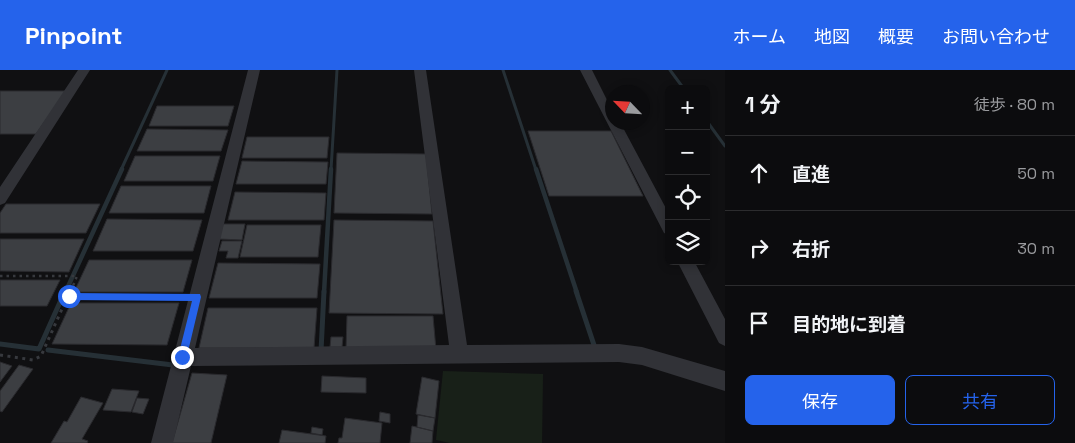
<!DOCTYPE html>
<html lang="ja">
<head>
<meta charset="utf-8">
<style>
	:root { --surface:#0c0c0e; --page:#151517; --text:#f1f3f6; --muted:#9a9b9e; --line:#2c2c2e; --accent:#2563eb }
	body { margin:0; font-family:"Space Grotesk","Noto Sans JP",sans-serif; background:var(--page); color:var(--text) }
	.controls { position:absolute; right:15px; top:15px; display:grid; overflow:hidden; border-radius:8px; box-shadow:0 2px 8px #0003 }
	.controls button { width:45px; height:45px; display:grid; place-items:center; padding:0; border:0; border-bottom:1px solid var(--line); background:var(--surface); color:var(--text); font:25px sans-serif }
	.compass { position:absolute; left:605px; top:15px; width:45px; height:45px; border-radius:50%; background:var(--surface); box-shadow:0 2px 8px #0003; rotate:295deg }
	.stop { position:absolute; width:15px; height:15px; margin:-11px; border:4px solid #2563eb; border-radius:50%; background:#fff }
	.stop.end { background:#2563eb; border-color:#fff; box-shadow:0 1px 5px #0008 }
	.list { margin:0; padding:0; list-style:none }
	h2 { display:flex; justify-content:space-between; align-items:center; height:65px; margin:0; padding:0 20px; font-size:21px }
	h2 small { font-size:16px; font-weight:400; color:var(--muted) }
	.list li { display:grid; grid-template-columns:32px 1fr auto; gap:15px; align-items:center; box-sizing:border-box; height:75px; padding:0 20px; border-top:1px solid var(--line) }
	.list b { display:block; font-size:19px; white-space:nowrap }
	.list em { font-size:16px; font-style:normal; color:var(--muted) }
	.actions { display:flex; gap:10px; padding:15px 20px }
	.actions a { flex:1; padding:11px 0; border:1px solid var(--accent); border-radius:8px; text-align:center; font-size:18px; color:var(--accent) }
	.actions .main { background:var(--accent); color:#fff }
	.icon { flex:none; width:28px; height:28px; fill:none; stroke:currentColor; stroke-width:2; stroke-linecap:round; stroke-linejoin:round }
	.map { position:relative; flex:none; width:725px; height:373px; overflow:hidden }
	header { display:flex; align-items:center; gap:30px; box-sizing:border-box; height:70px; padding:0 25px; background:var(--accent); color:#fff }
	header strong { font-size:24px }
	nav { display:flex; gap:28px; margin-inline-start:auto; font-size:18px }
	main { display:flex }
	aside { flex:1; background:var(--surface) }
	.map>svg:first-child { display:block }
	.green { fill:#182018 }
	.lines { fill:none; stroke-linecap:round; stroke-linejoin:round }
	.stream-far2 { stroke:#263036; stroke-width:3 }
	.stream-far1 { stroke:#263036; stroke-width:4.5 }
	.stream { stroke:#263036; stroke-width:5 }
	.building { fill:#3c3e42; stroke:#2a2a2e }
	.path-far1 { stroke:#37393e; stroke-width:2.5; stroke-dasharray:2.5 4; stroke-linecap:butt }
	.path { stroke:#37393e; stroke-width:3; stroke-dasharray:3 4.5; stroke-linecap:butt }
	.minor { fill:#313237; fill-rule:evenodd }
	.route { fill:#2563eb }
</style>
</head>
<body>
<header>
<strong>Pinpoint</strong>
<nav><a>ホーム</a><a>地図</a><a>概要</a><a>お問い合わせ</a></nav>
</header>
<main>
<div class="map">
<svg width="725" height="373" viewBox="0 0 725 373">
	<rect width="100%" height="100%" fill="#101012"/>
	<path class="green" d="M 443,301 L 543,304 L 542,373 L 450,373 L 436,370 Z"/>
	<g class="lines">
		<path class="stream-far2" d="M 503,0 L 536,100
			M 670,0 L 684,19
			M 706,50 L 725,76
			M 121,100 L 167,0
			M 331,100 L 337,0"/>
		<path class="stream-far1" d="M 536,99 L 577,223
			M 65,223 L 122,99
			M 324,223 L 331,99"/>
		<path class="stream" d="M 576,221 L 594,275
			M 0,274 L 39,279 L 65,221
			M 48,280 L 173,295
			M 321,281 L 324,221"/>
	</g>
	<path class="building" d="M 0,21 L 66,21 L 36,64 L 0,64 Z
		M 157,36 L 234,36 L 228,56 L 149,56 Z
		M 147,59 L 228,60 L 221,81 L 137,81 Z
		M 528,61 L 611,61 L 643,126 L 549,126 Z
		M 247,67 L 329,67 L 327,88 L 242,88 Z
		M 337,83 L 426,84 L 432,144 L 334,143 Z
		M 135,86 L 220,86 L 213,111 L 124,111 Z
		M 242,91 L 328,92 L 326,114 L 236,114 Z
		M 121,116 L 211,116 L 204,143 L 109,143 Z
		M 235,122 L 326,123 L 324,150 L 228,150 Z
		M 6,134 L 100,134 L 86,163 L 0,163 L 0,143 Z
		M 107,149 L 202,150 L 193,181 L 93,181 Z
		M 334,150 L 433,151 L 443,244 L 329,243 Z
		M 223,154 L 245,154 L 242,170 L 219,169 Z
		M 247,155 L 321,155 L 318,187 L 240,187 Z
		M 0,169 L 84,169 L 69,202 L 0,201 Z
		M 222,171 L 242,171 L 238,188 L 226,188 L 228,181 L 219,181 Z
		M 89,190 L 192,190 L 183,222 L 74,222 Z
		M 218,193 L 320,194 L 317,228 L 209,228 Z
		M 0,210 L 60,210 L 47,236 L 0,236 Z
		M 71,233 L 179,233 L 167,275 L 52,274 Z
		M 208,238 L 317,238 L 314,278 L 199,278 Z
		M 347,246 L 433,246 L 436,280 L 346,279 Z
		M 331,267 L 343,267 L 342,277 L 330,277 Z
		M 0,292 L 12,296 L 0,312 Z
		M 19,295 L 33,299 L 2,342 L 0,341 L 0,321 Z
		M 192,303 L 227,305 L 211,373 L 172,373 Z
		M 322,306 L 366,308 L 366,323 L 321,322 Z
		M 422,307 L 439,311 L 435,348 L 416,344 Z
		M 112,319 L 139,321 L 131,342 L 103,340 Z
		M 81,327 L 103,333 L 82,369 L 88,371 L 87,373 L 51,373 L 64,351 L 67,352 Z
		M 137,328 L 149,329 L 143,344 L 132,342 Z
		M 380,342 L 390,344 L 390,353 L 379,351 Z
		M 418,345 L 435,348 L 433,361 L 417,357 Z
		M 345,348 L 382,353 L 380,373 L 338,373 L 339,368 L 342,368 Z
		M 412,356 L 433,361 L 432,373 L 410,373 Z
		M 312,357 L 323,359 L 322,365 L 311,363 Z
		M 282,360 L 326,366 L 325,373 L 279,373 Z"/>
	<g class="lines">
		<path class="path-far1" d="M 0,206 L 77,206 L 70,223"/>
		<path class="path" d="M 69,226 L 182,227
			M 0,285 L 33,290 L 41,286 L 70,221"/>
		<path class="minor" d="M 78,0 L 90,0 L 5,133 L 0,135 L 0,117 Z
			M 248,0 L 260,0 L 195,278 L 449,275 L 414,0 L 426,0 L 467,275 L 619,274 L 642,277 L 725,301 L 725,321 L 642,295 L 619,292 L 191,296 L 173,373 L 151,373 Z
			M 580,0 L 592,0 L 612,40 L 612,52 L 620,52 L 669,144 L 669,165 L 664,163 Z
			M 677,191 L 694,191 L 725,249 L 725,276 L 719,273 Z"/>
	</g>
	<path class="route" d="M 69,223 L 200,224 L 201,227 L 186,290 L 179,290 L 178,287 L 192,231 L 69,230 L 64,226 Z"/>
</svg>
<div class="controls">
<button>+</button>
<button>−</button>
<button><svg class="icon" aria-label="locate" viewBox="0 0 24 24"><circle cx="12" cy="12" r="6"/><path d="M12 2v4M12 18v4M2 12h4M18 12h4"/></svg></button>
<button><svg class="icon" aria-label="layers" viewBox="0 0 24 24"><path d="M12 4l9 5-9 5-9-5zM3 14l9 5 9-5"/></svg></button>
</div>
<svg class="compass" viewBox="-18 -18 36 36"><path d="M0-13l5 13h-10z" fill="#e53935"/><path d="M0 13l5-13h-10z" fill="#9a9b9e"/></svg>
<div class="stop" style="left:69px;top:226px"></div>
<div class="stop end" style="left:182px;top:287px"></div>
</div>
<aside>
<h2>1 分<small>徒歩 · 80 m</small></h2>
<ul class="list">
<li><svg class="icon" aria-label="ahead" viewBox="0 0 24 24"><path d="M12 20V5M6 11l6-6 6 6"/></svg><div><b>直進</b></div><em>50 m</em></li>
<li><svg class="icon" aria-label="right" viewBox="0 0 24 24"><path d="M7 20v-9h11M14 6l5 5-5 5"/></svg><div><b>右折</b></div><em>30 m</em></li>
<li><svg class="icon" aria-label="arrive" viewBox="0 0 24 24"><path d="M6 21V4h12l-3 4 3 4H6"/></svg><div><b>目的地に到着</b></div></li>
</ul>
<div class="actions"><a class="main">保存</a><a>共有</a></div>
</aside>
</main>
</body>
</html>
